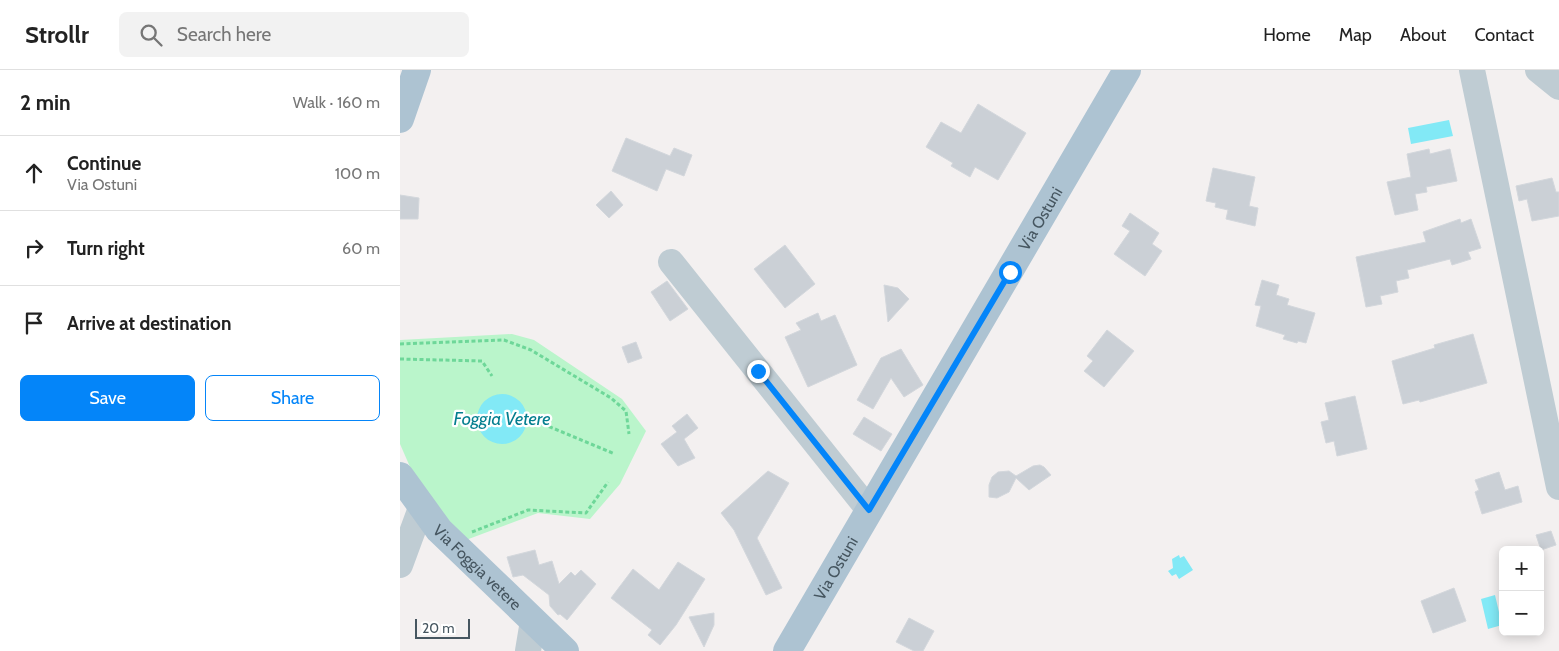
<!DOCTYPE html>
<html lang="en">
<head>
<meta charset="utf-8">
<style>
	:root { --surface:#fff; --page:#f2f2f2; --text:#222; --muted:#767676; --line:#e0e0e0; --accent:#0485f9 }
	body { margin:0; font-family:Cabin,sans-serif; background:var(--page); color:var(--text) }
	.controls { position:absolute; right:15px; bottom:15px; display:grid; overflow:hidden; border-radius:8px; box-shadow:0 2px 12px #0003 }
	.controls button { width:45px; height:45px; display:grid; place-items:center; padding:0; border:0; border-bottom:1px solid var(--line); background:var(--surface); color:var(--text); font:25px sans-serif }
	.scale { position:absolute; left:15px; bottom:12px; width:55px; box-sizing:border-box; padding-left:5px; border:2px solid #465660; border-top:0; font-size:14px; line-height:18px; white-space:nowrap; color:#465660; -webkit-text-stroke:4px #fff; paint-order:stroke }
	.stop { position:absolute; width:15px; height:15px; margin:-11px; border:4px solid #0485f9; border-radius:50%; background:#fff }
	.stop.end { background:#0485f9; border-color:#fff; box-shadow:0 1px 5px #0008 }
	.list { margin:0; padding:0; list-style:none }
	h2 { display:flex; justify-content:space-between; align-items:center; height:65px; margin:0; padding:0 20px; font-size:21px }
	h2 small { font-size:16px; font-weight:400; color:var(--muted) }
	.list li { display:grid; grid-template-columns:32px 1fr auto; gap:15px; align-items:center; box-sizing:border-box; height:75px; padding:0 20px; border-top:1px solid var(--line) }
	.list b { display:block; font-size:19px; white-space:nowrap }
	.list p { margin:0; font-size:16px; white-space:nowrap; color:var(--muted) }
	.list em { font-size:16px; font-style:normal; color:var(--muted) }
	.actions { display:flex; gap:10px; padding:15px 20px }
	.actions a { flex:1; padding:11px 0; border:1px solid var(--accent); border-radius:8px; text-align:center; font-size:18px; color:var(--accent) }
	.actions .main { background:var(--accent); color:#fff }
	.icon { flex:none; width:28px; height:28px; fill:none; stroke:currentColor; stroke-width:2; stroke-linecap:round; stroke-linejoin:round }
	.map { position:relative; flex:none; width:1159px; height:581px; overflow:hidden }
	header { display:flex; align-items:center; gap:30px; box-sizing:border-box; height:70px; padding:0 25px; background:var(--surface); border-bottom:1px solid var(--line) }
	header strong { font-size:24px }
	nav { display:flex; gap:28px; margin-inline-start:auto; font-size:18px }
	.search { width:350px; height:45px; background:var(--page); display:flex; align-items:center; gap:12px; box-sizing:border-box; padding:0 18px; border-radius:8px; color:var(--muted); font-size:19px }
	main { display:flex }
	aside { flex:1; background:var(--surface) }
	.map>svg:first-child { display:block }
	.green { fill:#baf5cb }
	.water { fill:#82e9f6 }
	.building { fill:#cbd0d6; stroke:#d3d7dc }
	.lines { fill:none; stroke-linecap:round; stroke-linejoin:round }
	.path { stroke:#6ed799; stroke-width:3; stroke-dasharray:4 2.5; stroke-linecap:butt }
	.minor { stroke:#bfccd3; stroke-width:26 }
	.major { stroke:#adc3d2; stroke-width:28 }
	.route { stroke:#0485f9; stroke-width:6 }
	.labels { text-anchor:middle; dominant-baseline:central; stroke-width:4.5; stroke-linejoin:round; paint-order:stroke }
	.street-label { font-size:16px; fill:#465660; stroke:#fff }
	.water-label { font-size:18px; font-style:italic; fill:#047e8f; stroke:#fff }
</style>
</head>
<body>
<header>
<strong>Strollr</strong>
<div class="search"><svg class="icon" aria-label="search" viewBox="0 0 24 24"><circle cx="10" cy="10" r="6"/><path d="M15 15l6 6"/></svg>Search here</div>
<nav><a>Home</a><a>Map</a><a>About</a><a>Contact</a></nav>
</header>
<main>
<aside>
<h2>2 min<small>Walk · 160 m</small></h2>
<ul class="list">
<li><svg class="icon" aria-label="ahead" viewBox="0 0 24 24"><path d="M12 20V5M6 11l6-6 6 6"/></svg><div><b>Continue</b><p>Via Ostuni</p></div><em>100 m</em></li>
<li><svg class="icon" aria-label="right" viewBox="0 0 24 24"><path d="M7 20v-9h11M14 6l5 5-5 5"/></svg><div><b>Turn right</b></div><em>60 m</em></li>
<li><svg class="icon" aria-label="arrive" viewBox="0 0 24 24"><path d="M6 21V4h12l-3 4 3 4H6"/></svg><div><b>Arrive at destination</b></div></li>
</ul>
<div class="actions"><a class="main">Save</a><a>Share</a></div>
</aside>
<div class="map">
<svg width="1159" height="581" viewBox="0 0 1159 581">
	<rect width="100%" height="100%" fill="#f3f0f0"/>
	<path class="green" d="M 112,264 L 134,270 L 222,329 L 246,361 L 220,414 L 190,449 L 138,443 L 66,470 L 36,439 L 14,406 L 0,374 L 0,270 Z"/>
	<path class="water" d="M 1049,50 L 1053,66 L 1011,74 L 1008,58 Z
		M77 349a25 25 0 1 1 50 0a25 25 0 1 1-50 0Z
		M 779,485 L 780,488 L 784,486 L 793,500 L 779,509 L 776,504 L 772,506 L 768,501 L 773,498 L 772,489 Z
		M 1095,525 L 1102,555 L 1088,559 L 1081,529 Z"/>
	<path class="building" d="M 578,34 L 626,63 L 598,110 L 575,97 L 570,107 L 551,96 L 553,93 L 526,77 L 541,52 L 561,63 Z
		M 226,68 L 270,86 L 274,78 L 292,85 L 284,106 L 266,99 L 257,121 L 212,101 Z
		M 1029,79 L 1030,84 L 1050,79 L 1057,111 L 1026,117 L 1027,122 L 1015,124 L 1018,140 L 995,145 L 987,112 L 1011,107 L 1007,84 Z
		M 813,98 L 855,107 L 849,136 L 858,138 L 855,156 L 826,149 L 828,140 L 815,137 L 816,133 L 806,131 Z
		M 1152,108 L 1156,122 L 1159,122 L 1159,146 L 1132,151 L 1127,129 L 1119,131 L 1116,116 Z
		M 211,121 L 223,135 L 209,148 L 196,135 Z
		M 0,125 L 19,128 L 18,149 L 0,149 Z
		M 730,143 L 759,163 L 752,174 L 762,181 L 745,206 L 714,184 L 730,161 L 722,156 Z
		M 1060,149 L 1061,153 L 1071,149 L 1081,178 L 1068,182 L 1071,189 L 1052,195 L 1050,189 L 1007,200 L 1009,208 L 996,211 L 998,222 L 980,226 L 982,234 L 966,237 L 956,187 L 1026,172 L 1023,162 Z
		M 385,175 L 415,214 L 385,238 L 354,199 Z
		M 862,210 L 879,215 L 876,225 L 889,229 L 887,235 L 915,243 L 906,273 L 898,271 L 897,273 L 883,269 L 885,265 L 856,256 L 861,236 L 855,235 Z
		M 267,211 L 288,239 L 270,251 L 251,222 Z
		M 484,215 L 498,218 L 509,229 L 488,252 Z
		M 418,243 L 421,251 L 435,245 L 457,295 L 408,317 L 385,267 L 401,260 L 396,253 Z
		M 707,260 L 734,281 L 704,317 L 684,301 L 693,291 L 687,286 Z
		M 1073,264 L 1087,313 L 1020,332 L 1019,330 L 1003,334 L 992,291 L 1035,278 L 1034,275 Z
		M 236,272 L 242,288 L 228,293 L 222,277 Z
		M 501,279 L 523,315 L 504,327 L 491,308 L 473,339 L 457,330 L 481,288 Z
		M 955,326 L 967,379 L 937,386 L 934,371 L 926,373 L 921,352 L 929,350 L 925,333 Z
		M 287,344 L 298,358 L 284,369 L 295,388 L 278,396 L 261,374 L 277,362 L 272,356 Z
		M 464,347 L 492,364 L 481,381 L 453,364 Z
		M 640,395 L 644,397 L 651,405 L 629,420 L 616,408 L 609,422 L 597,428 L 589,427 L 589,415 L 592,407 L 598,402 L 609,401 L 616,406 L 633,396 Z
		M 368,401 L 389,413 L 357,468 L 382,518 L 366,525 L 334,460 L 321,443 Z
		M 1099,402 L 1105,420 L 1118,416 L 1122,432 L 1082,444 L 1075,422 L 1079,420 L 1075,410 Z
		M 1151,461 L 1156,475 L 1141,480 L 1136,465 Z
		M 135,480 L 139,495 L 152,491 L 159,514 L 171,502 L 175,506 L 181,500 L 196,514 L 167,550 L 160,544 L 158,545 L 150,536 L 149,525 L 123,505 L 113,507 L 107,487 Z
		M 278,492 L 305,509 L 276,555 L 260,575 L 248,565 L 252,560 L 211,528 L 233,499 L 259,520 Z
		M 1054,518 L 1066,551 L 1033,563 L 1021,531 Z
		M 314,543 L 314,555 L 304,577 L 289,547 Z
		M 509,548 L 534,561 L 523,581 L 514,581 L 496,572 Z"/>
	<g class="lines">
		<path class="path" d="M 0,274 L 104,270 L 131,280 L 211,328 L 226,341 L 229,364
			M 0,289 L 82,291 L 92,306
			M 143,354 L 215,384
			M 72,462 L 128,440 L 186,443 L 208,412"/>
		<path class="minor" d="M 1072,0 L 1159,417
			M 1138,0 L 1159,17
			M 271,192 L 469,440
			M 0,495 L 21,438
			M 128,581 L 133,551"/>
		<g class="major">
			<path d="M 0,49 L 17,0"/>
			<path id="s1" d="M 0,406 L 39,460 L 165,581"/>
			<path id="s2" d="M 387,581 L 727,0"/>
		</g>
	</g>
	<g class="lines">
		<path class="route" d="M 358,301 L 469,440 L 610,202"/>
	</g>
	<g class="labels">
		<g class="street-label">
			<text stroke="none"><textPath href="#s2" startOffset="501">Via Ostuni</textPath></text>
			<text stroke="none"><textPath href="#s1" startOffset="120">Via Foggia vetere</textPath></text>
			<text stroke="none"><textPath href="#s2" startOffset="96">Via Ostuni</textPath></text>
		</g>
		<g class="water-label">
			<text x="102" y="349">Foggia Vetere</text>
		</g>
	</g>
</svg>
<div class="controls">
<button>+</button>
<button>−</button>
</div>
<div class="scale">20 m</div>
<div class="stop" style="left:610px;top:202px"></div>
<div class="stop end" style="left:358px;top:301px"></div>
</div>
</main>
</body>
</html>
